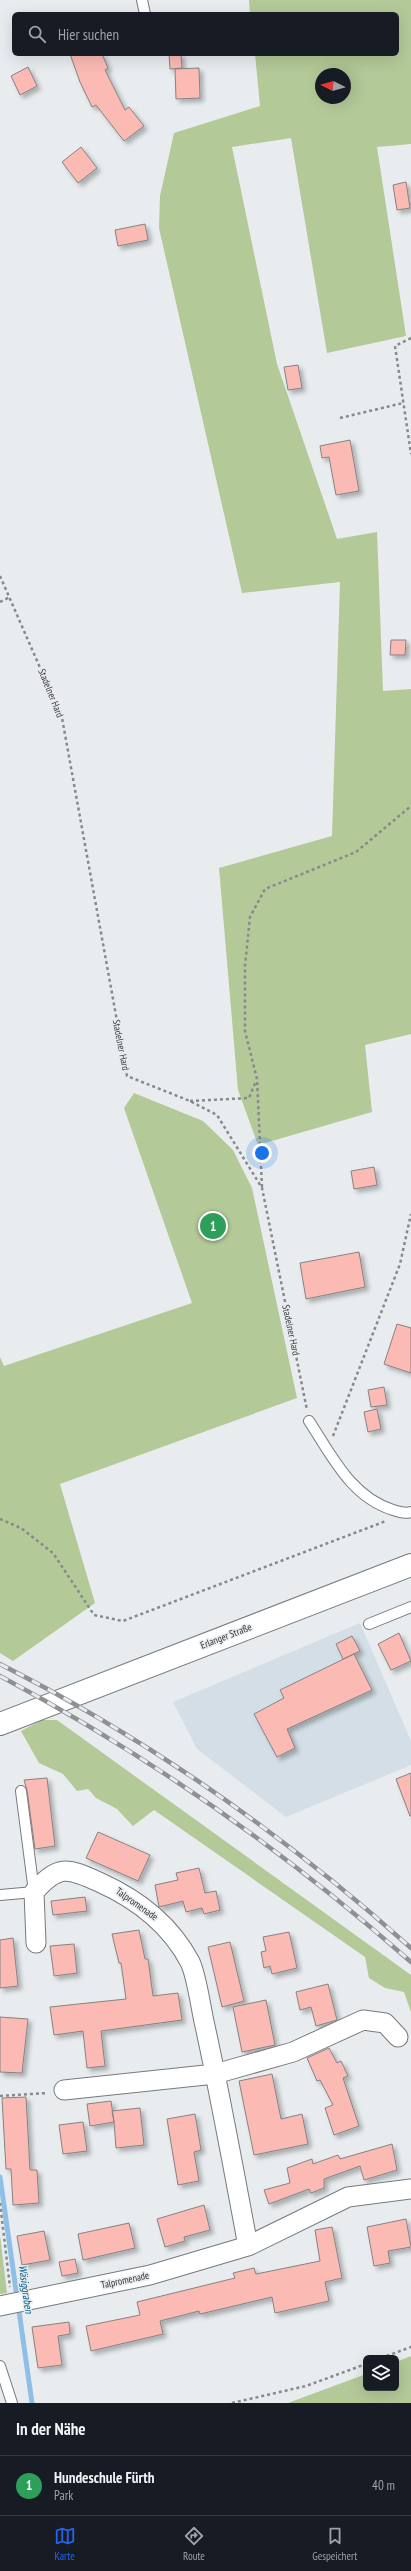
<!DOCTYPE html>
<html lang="de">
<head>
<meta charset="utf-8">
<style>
	:root { --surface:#171b24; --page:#20242c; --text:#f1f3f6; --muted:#9ea1a6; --line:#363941; --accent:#2563eb }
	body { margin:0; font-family:"PT Sans Narrow",sans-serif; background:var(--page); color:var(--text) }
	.controls { position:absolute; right:12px; bottom:12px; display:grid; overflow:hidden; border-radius:6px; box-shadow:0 4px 16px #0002 }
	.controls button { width:36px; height:36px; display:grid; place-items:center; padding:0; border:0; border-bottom:1px solid var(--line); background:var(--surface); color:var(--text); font:20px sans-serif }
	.compass { position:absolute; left:315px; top:68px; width:36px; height:36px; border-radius:50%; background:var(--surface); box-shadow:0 4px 16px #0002; rotate:276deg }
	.you { position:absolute; left:262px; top:1153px; width:14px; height:14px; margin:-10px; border:3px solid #fff; border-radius:50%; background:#1a73e8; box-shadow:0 0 0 6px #1a73e833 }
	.badge { display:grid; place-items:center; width:26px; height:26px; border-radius:50%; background:var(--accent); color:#fff; font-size:13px; font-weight:700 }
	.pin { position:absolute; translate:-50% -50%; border:2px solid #fff; box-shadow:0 1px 4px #0006 }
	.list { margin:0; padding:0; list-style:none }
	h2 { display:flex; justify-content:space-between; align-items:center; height:52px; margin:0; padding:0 16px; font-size:17px }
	h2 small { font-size:13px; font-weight:400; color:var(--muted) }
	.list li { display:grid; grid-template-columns:26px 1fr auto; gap:12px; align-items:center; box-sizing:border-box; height:60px; padding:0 16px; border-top:1px solid var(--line) }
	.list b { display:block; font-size:15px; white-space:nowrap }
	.list p { margin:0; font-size:13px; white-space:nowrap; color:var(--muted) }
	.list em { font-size:13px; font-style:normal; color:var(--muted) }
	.icon { flex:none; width:22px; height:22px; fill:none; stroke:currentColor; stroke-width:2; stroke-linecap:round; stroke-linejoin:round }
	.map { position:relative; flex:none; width:411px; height:2403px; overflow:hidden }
	.search { position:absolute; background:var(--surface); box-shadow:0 4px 16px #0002; left:12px; right:12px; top:12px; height:44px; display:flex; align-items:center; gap:10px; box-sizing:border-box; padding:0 14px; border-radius:6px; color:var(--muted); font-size:15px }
	.sheet { height:112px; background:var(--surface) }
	nav { display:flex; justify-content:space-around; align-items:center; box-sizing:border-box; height:56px; border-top:1px solid var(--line); background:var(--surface); font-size:11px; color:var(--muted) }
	nav a { display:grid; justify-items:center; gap:2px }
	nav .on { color:var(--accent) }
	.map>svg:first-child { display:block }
	.built { fill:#d4dee6 }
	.green { fill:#b3c998; fill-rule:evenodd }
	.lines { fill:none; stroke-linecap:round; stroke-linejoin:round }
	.stream { stroke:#8ebfe6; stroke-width:5 }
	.building { fill:#fbbab4; stroke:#878282; filter:url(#shadow) }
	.lane-casing { stroke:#777a7d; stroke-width:12 }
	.street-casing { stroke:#777a7d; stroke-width:21 }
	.secondary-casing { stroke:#777a7d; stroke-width:24 }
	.path { stroke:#87898c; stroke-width:2.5; stroke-dasharray:3 3; stroke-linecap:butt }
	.lane { stroke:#fff; stroke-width:10 }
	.street { stroke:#fff; stroke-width:19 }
	.secondary { stroke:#fff; stroke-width:22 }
	.rail-casing { stroke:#8e9093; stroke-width:4.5 }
	.rail { stroke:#e8ecef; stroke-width:3; stroke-dasharray:9; stroke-linecap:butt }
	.labels { text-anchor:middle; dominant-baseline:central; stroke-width:3; stroke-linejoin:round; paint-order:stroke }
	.street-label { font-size:10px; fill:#363739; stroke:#e8ecef }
	.water-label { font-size:11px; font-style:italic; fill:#005989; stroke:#e8ecef }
</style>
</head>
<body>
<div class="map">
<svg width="411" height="2403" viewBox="0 0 411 2403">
	<defs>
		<filter id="shadow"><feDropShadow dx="3.5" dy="3.5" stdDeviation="2" flood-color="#0004"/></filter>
	</defs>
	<rect width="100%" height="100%" fill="#e8ecef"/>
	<path class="built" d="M 360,1623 L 411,1741 L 411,1765 L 286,1817 L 197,1749 L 173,1702 Z"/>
	<path class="green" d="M 249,0 L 411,0 L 411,144 L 377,147 L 406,336 L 327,353 L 291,138 L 232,147 L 277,364 L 337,539 L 377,532 L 383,691 L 411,689 L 411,1034 L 365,1045 L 372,1112 L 258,1145 L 238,1090 L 219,868 L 332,836 L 340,582 L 242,593 L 159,228 L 160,196 L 174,133 L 260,106 L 255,54 L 397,54 L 397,14 L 250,14 ZM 321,74 L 345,74 L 345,98 L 321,98 Z
		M 134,1093 L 203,1121 L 233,1150 L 252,1188 L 297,1398 L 60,1484 L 95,1603 L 13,1661 L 0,1653 L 0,1357 L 4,1366 L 192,1303 L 124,1108 Z
		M 42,1720 L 57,1720 L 411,1975 L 411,2012 L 404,1992 L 385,1988 L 369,1978 L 365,1957 L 154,1810 L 133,1826 L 117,1809 L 96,1798 L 88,1789 L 77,1791 L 63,1774 L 39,1763 L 21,1731 Z
		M 0,2235 L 7,2293 L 0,2294 Z
		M 411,2356 L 411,2403 L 288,2403 L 366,2374 L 366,2388 L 396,2388 L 396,2362 Z"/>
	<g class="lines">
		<path class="stream" d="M 0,2177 L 32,2403"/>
	</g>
	<path class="building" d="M 70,54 L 102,54 L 108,68 L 105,70 L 125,110 L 129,107 L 144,126 L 124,141 L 96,105 L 92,107 L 80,82 Z
		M 169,54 L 181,54 L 182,68 L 170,69 Z
		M 28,67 L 37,86 L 20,95 L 11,76 Z
		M 199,68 L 200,98 L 176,99 L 175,69 Z
		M 81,147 L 97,168 L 78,183 L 62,162 Z
		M 406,182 L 410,208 L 397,210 L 393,185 Z
		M 145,224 L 148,240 L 118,246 L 115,230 Z
		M 298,365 L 302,388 L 288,390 L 284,367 Z
		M 350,440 L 359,491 L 336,495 L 329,457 L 322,458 L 320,446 Z
		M 391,640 L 406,640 L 405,655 L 390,655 Z
		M 374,1167 L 377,1185 L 354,1189 L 351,1171 Z
		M 359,1252 L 365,1287 L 306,1299 L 300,1263 Z
		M 397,1324 L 411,1328 L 411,1373 L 384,1364 Z
		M 384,1387 L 387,1405 L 371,1407 L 368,1390 Z
		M 377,1409 L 381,1429 L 368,1432 L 364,1412 Z
		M 399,1633 L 411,1661 L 391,1670 L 378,1644 Z
		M 352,1636 L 360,1651 L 343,1659 L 336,1644 Z
		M 354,1654 L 372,1690 L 287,1729 L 295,1748 L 277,1757 L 254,1714 L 284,1698 L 280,1690 Z
		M 411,1773 L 411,1816 L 410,1816 L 396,1779 Z
		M 47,1778 L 55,1846 L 35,1849 L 27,1790 L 24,1780 Z
		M 98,1832 L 150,1855 L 138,1881 L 86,1858 Z
		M 199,1868 L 205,1893 L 216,1891 L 220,1910 L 204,1914 L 202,1908 L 186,1912 L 183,1901 L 159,1907 L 155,1885 L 178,1880 L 176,1873 Z
		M 85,1897 L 87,1911 L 53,1915 L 51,1901 Z
		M 139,1930 L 145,1959 L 148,1959 L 153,1996 L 178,1993 L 182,2020 L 101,2031 L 105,2066 L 87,2068 L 83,2031 L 54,2035 L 50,2007 L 126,1999 L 121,1963 L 119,1963 L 112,1934 Z
		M 289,1932 L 297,1968 L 272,1974 L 270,1966 L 264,1968 L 261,1952 L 266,1951 L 263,1937 Z
		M 13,1938 L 18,1986 L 0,1988 L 0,1940 Z
		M 230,1942 L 244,2001 L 222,2007 L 208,1947 Z
		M 74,1944 L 77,1973 L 54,1976 L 50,1946 Z
		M 328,1984 L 337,2020 L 316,2026 L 311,2007 L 300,2010 L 296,1992 Z
		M 266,2000 L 275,2045 L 242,2052 L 233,2007 Z
		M 0,2017 L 28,2019 L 22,2073 L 0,2072 Z
		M 329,2048 L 337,2063 L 341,2061 L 348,2076 L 343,2078 L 359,2126 L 334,2135 L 325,2108 L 333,2105 L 320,2080 L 317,2081 L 307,2058 Z
		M 272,2074 L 281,2119 L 302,2114 L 308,2144 L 254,2155 L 239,2081 Z
		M 26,2097 L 30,2170 L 37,2170 L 39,2203 L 13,2205 L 11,2169 L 6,2169 L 2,2098 Z
		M 111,2101 L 114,2122 L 112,2111 L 140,2108 L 144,2145 L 116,2148 L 114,2122 L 90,2126 L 87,2104 Z
		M 195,2114 L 201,2150 L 194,2152 L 199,2181 L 178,2185 L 167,2119 Z
		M 83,2122 L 87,2151 L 63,2154 L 59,2125 Z
		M 392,2144 L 397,2170 L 364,2180 L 360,2166 L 324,2179 L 324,2188 L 311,2193 L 309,2189 L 269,2204 L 264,2190 L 290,2183 L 287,2168 L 312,2159 L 313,2164 L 338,2155 L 340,2159 Z
		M 204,2205 L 210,2230 L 184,2237 L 185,2241 L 165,2247 L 157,2219 Z
		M 406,2219 L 411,2247 L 388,2251 L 390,2263 L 374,2266 L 367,2227 Z
		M 129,2223 L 135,2248 L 83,2260 L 78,2234 Z
		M 332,2227 L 342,2278 L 325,2282 L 329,2301 L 275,2313 L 272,2297 L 200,2314 L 199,2311 L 160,2321 L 163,2334 L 91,2351 L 86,2326 L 140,2315 L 137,2302 L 235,2278 L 233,2273 L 254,2268 L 256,2274 L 320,2261 L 315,2230 Z
		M 44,2231 L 50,2260 L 22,2265 L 17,2236 Z
		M 75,2259 L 78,2273 L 62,2276 L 59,2262 Z
		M 69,2322 L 70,2334 L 58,2336 L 62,2365 L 38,2368 L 32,2327 Z"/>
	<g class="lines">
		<g class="lane-casing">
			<path id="lane" d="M 142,0 L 145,14
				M 309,1421 C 332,1456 351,1497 393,1510 C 400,1512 405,1514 411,1512
				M 369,1624 L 411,1607
				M 0,1895 L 34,1892 L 21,1791
				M 0,2366 L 12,2403"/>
		</g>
		<g class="street-casing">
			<path id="street" d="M 36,1943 L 34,1892 C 58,1865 67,1867 99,1882 C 137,1899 170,1924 190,1962 C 197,1976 201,2010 205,2026 C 221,2099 234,2172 248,2246
				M 64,2090 L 215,2074 L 293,2052 L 363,2020 L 385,2023 L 398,2037
				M 0,2306 L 150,2275 L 248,2246 L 348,2197 L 411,2189"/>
		</g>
		<g class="secondary-casing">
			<path id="secondary" d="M 0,1724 L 411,1565"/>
		</g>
		<path class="path" d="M 411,338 L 395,346 L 411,454
			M 340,418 L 403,403
			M 0,576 L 62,718 L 127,1076 L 190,1101 L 217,1115 L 262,1188 L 307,1410
			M 0,602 L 10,597
			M 190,1101 L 249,1098 L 256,1081
			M 262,1187 L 257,1079 L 245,1031 L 245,966 L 250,917 L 265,889 L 356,852 L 411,806
			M 333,1436 L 400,1264 L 411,1214
			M 0,1519 L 21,1528 L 53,1553 L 94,1615 L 123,1621 L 386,1521
			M 0,2096 L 47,2093
			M 0,2203 L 10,2287
			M 381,2358 L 411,2347
			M 232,2403 L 306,2386 L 366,2364"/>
		<use href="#lane" class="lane"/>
		<use href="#street" class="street"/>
		<use href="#secondary" class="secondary"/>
		<g class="rail-casing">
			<path id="rail" d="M 0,1664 C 148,1739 287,1837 411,1948
				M 0,1676 C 148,1755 285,1851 411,1962"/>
		</g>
		<use href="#rail" class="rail"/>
	</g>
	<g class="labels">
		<g class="street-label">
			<text transform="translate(51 693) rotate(68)">Stadelner Hard</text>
			<text transform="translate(121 1045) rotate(79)">Stadelner Hard</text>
			<text transform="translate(291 1330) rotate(78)">Stadelner Hard</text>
			<text transform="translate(226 1636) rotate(-21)">Erlanger Straße</text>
			<text transform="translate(137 1904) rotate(35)">Talpromenade</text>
			<text transform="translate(125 2280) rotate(-12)">Talpromenade</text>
		</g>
		<g class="water-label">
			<text transform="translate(26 2289) rotate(82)">Wäsiggraben</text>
		</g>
	</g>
</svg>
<div class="controls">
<button><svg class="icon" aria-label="layers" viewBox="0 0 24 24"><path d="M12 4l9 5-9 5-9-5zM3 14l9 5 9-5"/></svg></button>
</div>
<svg class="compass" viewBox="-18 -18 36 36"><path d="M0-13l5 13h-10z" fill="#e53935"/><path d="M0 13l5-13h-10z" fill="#9ea1a6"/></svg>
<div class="you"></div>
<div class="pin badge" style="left:213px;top:1226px;background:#2e9e5b">1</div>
<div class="search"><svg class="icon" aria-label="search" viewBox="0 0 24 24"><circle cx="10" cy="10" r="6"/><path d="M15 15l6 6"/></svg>Hier suchen</div>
</div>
<section class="sheet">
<h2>In der Nähe<small></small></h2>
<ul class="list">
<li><span class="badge" style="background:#2e9e5b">1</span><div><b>Hundeschule Fürth</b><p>Park</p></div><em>40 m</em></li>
</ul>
</section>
<nav>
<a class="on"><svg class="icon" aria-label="map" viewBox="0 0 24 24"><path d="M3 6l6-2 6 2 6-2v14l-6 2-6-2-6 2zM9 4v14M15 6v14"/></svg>Karte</a>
<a><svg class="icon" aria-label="directions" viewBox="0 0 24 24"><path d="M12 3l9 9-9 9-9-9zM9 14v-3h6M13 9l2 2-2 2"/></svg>Route</a>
<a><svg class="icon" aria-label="saved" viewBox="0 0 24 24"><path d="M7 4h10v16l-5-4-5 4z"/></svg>Gespeichert</a>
</nav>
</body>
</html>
